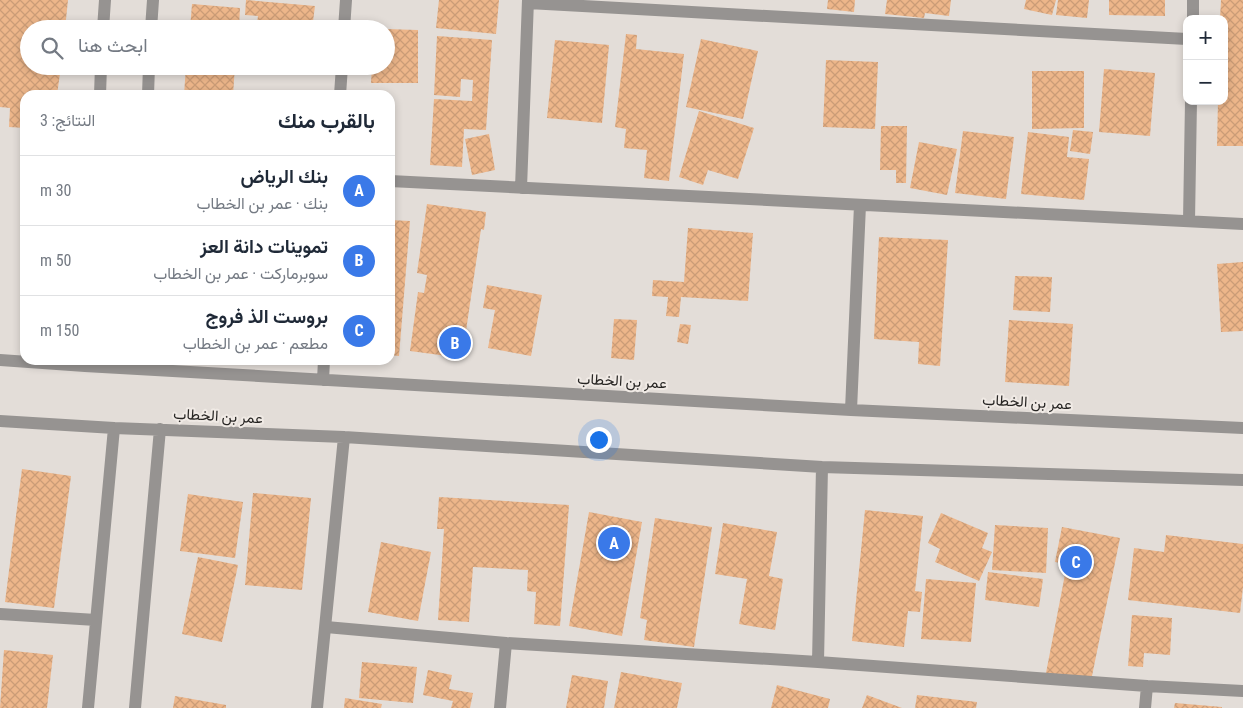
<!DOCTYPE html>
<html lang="ar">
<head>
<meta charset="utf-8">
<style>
	:root { --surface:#fff; --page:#f6f6f7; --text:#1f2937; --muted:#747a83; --line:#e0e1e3; --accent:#3a79e8 }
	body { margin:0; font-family:"Roboto Condensed",Vazirmatn,sans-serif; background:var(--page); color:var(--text); direction:rtl }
	.controls { position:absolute; right:15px; top:15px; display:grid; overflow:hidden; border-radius:10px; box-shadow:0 2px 8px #0003 }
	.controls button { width:45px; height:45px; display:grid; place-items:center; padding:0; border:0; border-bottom:1px solid var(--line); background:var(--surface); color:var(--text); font:25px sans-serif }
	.you { position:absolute; left:598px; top:439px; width:18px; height:18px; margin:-12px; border:4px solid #fff; border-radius:50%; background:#1a73e8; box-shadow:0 0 0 8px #1a73e833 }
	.badge { display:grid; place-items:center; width:32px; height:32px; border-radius:50%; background:var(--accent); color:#fff; font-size:16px; font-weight:700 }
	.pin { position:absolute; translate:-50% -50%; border:2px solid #fff; box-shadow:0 1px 5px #0006 }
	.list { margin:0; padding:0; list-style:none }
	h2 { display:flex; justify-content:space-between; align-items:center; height:65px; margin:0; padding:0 20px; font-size:21px }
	h2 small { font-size:16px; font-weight:400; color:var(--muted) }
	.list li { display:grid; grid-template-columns:32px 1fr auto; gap:15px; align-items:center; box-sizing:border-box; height:70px; padding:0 20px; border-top:1px solid var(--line) }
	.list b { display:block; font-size:19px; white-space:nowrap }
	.list p { margin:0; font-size:16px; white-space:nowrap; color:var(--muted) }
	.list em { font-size:16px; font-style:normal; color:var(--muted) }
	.icon { flex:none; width:28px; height:28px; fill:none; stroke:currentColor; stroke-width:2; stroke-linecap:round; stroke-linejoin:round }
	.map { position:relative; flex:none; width:1243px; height:708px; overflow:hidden; direction:ltr }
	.search { position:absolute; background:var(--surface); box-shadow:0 2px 8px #0003; left:20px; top:20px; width:375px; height:55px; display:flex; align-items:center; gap:12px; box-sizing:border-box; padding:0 18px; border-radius:28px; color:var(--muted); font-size:19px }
	.panel { position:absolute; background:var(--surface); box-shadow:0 2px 8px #0003; left:20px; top:90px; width:375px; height:275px; border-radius:15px; direction:rtl }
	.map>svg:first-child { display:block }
	.building { fill:url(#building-cross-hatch) }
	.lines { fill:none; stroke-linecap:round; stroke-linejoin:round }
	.minor { stroke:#969391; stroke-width:12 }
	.labels { text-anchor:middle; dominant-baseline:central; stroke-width:4; stroke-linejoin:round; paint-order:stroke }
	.street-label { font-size:15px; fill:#272523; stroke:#f0eae5 }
</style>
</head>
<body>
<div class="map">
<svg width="1243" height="708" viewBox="0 0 1243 708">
	<defs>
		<pattern id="building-cross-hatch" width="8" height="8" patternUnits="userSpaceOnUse" patternTransform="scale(1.25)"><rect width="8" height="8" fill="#edb68a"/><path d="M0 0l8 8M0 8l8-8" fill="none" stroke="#cb9c77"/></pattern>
	</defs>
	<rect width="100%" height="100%" fill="#e3ddd8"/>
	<path class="building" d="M 0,0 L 68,0 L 65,29 L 29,29 L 29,66 L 61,66 L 57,95 L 25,95 L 25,128 L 9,127 L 10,108 L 0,107 Z
		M 246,0 L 315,6 L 312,29 L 256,29 L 258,16 L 245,15 Z
		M 439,0 L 499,0 L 496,34 L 436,28 Z
		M 828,0 L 855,0 L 854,12 L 827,9 Z
		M 887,0 L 951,0 L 949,16 L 925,13 L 924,18 L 885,14 Z
		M 1026,0 L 1056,0 L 1052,15 L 1024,9 Z
		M 1058,0 L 1089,0 L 1087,18 L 1056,15 Z
		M 1109,0 L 1165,0 L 1165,16 L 1109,15 Z
		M 1221,0 L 1243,0 L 1243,146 L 1217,146 L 1218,101 L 1224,101 L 1224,19 L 1220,19 Z
		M 192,4 L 240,8 L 239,29 L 190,29 Z
		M 386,29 L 418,30 L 418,83 L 371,83 L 372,66 L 386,66 Z
		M 626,34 L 637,35 L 636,49 L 684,54 L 669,181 L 644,178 L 647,150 L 624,148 L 626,129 L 615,127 Z
		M 437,36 L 492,40 L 486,130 L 464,129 L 462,167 L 430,165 L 434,99 L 472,101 L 473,80 L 461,79 L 460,97 L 434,95 Z
		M 701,39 L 758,51 L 743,119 L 686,107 Z
		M 555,40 L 609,45 L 602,123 L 547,118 Z
		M 826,60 L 878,62 L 875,129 L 823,127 Z
		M 186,66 L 235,66 L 233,95 L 184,95 Z
		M 278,66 L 308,66 L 308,71 L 278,68 Z
		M 1104,69 L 1155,73 L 1150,136 L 1099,132 Z
		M 1032,71 L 1084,71 L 1084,128 L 1032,129 Z
		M 699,111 L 754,128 L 738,179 L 708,170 L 703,185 L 679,177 Z
		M 881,126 L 907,126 L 906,183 L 896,183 L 896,170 L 880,170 Z
		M 1073,130 L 1093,132 L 1090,154 L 1070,151 Z
		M 963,131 L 1014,137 L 1006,199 L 955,193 Z
		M 1028,132 L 1069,137 L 1067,157 L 1089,159 L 1084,200 L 1021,194 Z
		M 489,134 L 495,170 L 472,175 L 465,139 Z
		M 919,142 L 957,149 L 947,195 L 910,188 Z
		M 427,204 L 486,212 L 484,230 L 481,229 L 462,358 L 410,351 L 418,292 L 424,293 L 427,275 L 417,273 Z
		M 390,220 L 410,221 L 399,356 L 390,355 Z
		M 688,228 L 753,233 L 748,301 L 681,297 L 679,317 L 666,316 L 668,297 L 652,296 L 653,280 L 684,282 Z
		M 879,237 L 948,240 L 940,366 L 918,364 L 919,342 L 874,339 Z
		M 1243,262 L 1243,331 L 1221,332 L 1217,264 Z
		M 1015,276 L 1052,277 L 1050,312 L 1013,310 Z
		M 487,285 L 542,295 L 531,356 L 488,348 L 495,310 L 483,308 Z
		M 614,319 L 637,320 L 634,360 L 611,358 Z
		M 1009,320 L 1073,324 L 1069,386 L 1005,382 Z
		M 680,324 L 691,325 L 688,344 L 677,342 Z
		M 22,469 L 71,476 L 54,608 L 5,602 Z
		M 253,493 L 311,498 L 302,590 L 245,585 Z
		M 188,494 L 243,502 L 235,558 L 180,551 Z
		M 439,497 L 569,505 L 560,626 L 534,624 L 536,592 L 527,591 L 528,570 L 473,567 L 469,622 L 438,620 L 444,529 L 437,529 Z
		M 865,510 L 923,516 L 915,591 L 922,592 L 920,612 L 908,611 L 904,647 L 852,641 Z
		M 589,512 L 642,522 L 622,636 L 569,626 Z
		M 941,513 L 988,533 L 982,548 L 992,552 L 979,581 L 935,562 L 940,549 L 928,543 Z
		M 655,518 L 712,527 L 694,647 L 644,640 L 647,620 L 640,618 Z
		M 723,523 L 777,532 L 769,576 L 783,579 L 775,630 L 739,624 L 747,579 L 715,574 Z
		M 995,525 L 1048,528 L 1046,573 L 992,570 Z
		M 1062,527 L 1120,538 L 1091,681 L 1046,673 L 1067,564 L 1055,562 Z
		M 1166,535 L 1243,544 L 1243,587 L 1240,613 L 1128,600 L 1134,548 L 1164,552 Z
		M 381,542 L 431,552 L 418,621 L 368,612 Z
		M 198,557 L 238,565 L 222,642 L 182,634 Z
		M 988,572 L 1043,579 L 1039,607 L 985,600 Z
		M 926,579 L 976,583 L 971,642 L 921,639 Z
		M 1132,615 L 1172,618 L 1170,655 L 1144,653 L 1143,667 L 1128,666 Z
		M 4,650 L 53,655 L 47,708 L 0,708 Z
		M 362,662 L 417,667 L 413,703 L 359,698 Z
		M 428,670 L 452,675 L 449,689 L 473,693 L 470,708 L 451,708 L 453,701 L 423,695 Z
		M 621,672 L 682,683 L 677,708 L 614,708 Z
		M 572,675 L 608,681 L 604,708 L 566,708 Z
		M 777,685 L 830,699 L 828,708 L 771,708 Z
		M 867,695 L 902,708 L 862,708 Z
		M 917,695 L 977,702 L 976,708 L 915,708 Z
		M 175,696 L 226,705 L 226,708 L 173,708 Z
		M 345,698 L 382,704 L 381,708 L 344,708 Z
		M 1175,703 L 1222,707 L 1222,708 L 1174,708 Z"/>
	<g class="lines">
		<path class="minor" d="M 528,3 L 1187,39
			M 1193,19 L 1193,0
			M 103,29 L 105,0
			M 151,29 L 153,0
			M 344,29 L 346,0
			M 100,95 L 101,66
			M 148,95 L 149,66
			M 340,95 L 342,66
			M 390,181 L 1243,224
			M 521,188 L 528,0
			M 1189,221 L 1191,101
			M 0,360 L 85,366 L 851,410 L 1243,428
			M 323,380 L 324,360
			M 851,410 L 860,205
			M 0,421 L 114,428 L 344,437 L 822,467 L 1243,480
			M 0,614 L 96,620
			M 326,627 L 506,643 L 818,662 L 1147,686 L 1243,691
			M 818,662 L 822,467
			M 88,708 L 114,428
			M 135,708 L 160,429
			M 317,708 L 344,437
			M 500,708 L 506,643
			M 1145,708 L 1147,686"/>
	</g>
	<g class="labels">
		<g class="street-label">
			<text transform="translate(622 381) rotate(3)">عمر بن الخطاب</text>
			<text transform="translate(1027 402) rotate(3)">عمر بن الخطاب</text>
			<text transform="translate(218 416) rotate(3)">عمر بن الخطاب</text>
		</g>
	</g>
</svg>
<div class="controls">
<button>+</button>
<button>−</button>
</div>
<div class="you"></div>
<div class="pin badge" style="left:614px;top:543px">A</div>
<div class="pin badge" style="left:455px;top:343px">B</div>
<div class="pin badge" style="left:1076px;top:562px">C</div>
<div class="search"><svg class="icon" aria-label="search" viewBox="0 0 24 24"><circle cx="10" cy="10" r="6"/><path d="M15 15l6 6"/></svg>ابحث هنا</div>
<section class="panel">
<h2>بالقرب منك<small>النتائج: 3</small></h2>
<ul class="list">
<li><span class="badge">A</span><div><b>بنك الرياض</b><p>بنك · عمر بن الخطاب</p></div><em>30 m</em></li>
<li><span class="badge">B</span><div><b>تموينات دانة العز</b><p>سوبرماركت · عمر بن الخطاب</p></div><em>50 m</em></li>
<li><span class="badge">C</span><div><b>بروست الذ فروج</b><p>مطعم · عمر بن الخطاب</p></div><em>150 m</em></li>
</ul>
</section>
</div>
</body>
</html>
